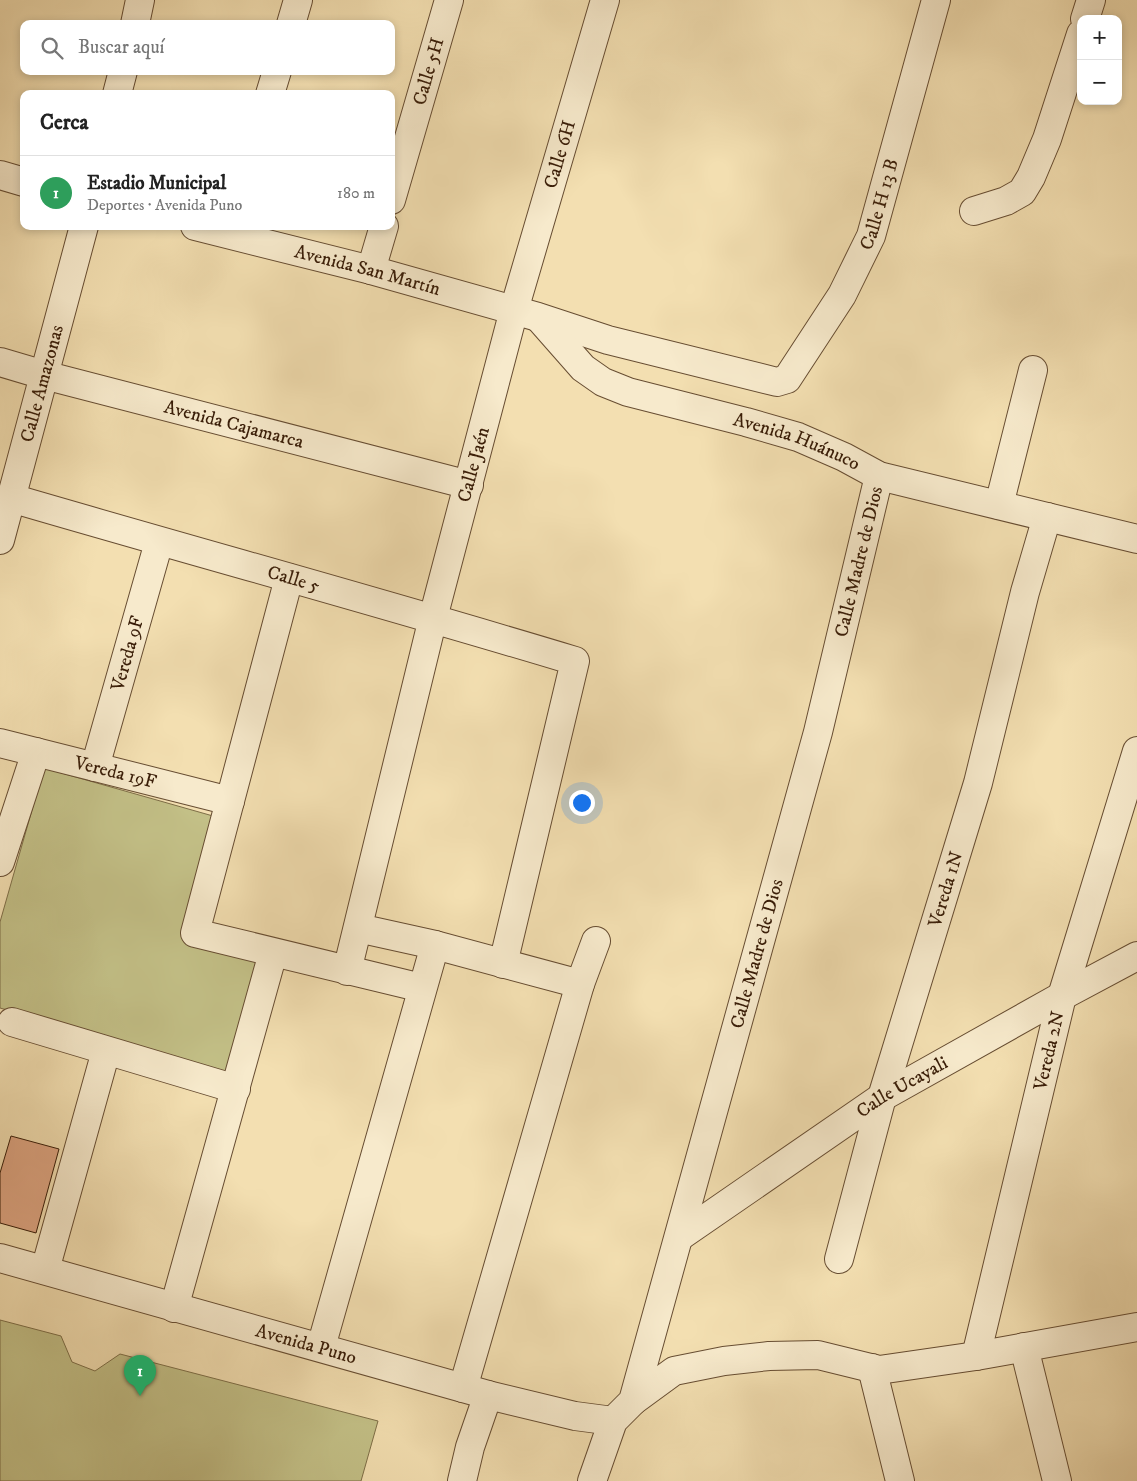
<!DOCTYPE html>
<html lang="es">
<head>
<meta charset="utf-8">
<style>
	:root { --surface:#fff; --page:#f2f2f2; --text:#222; --muted:#767676; --line:#e0e0e0; --accent:#ea580c }
	body { margin:0; font-family:"IM FELL DW Pica",serif; background:var(--page); color:var(--text) }
	.controls { position:absolute; right:15px; top:15px; display:grid; overflow:hidden; border-radius:10px; box-shadow:0 2px 8px #0003 }
	.controls button { width:45px; height:45px; display:grid; place-items:center; padding:0; border:0; border-bottom:1px solid var(--line); background:var(--surface); color:var(--text); font:25px sans-serif }
	.you { position:absolute; left:581px; top:802px; width:18px; height:18px; margin:-12px; border:4px solid #fff; border-radius:50%; background:#1a73e8; box-shadow:0 0 0 8px #1a73e833 }
	.badge { display:grid; place-items:center; width:32px; height:32px; border-radius:50%; background:var(--accent); color:#fff; font-size:16px; font-weight:700 }
	.pin { position:absolute; translate:-50% -41px; filter:drop-shadow(0 1px 2px #0008) }
	.pin::after { content:''; position:absolute; top:26px; width:18px; height:15px; background:inherit; clip-path:polygon(0 0,100% 0,50% 100%) }
	.list { margin:0; padding:0; list-style:none }
	h2 { display:flex; justify-content:space-between; align-items:center; height:65px; margin:0; padding:0 20px; font-size:21px }
	h2 small { font-size:16px; font-weight:400; color:var(--muted) }
	.list li { display:grid; grid-template-columns:32px 1fr auto; gap:15px; align-items:center; box-sizing:border-box; height:75px; padding:0 20px; border-top:1px solid var(--line) }
	.list b { display:block; font-size:19px; white-space:nowrap }
	.list p { margin:0; font-size:16px; white-space:nowrap; color:var(--muted) }
	.list em { font-size:16px; font-style:normal; color:var(--muted) }
	.icon { flex:none; width:28px; height:28px; fill:none; stroke:currentColor; stroke-width:2; stroke-linecap:round; stroke-linejoin:round }
	.map { position:relative; flex:none; width:1137px; height:1481px; overflow:hidden }
	.search { position:absolute; background:var(--surface); box-shadow:0 2px 8px #0003; left:20px; top:20px; width:375px; height:55px; display:flex; align-items:center; gap:12px; box-sizing:border-box; padding:0 18px; border-radius:10px; color:var(--muted); font-size:19px }
	.panel { position:absolute; background:var(--surface); box-shadow:0 2px 8px #0003; left:20px; top:90px; width:375px; height:140px; border-radius:10px }
	.map>svg:first-child { display:block }
	.green { fill:#c3c087; stroke:#7e6e47 }
	.building { fill:#dda481; stroke:#381c07 }
	.lines { fill:none; stroke-linecap:round; stroke-linejoin:round }
	.street-casing { stroke:#674d32; stroke-width:30 }
	.street { stroke:#f7eacc; stroke-width:28 }
	.labels { text-anchor:middle; dominant-baseline:central; stroke-width:4; stroke-linejoin:round; paint-order:stroke }
	.street-label { font-size:19px; fill:#381c07; stroke:#f7eacc }
</style>
</head>
<body>
<div class="map">
<svg width="1137" height="1481" viewBox="0 0 1137 1481">
	<rect width="100%" height="100%" fill="#f3dfb1"/>
	<filter id="stains"><feTurbulence type="fractalNoise" baseFrequency=".004" numOctaves="4"/><feColorMatrix values="0 0 0 0 .2 0 0 0 0 .09 0 0 0 0 .02 0 0 0 .5 -.17"/></filter>
	<radialGradient id="worn" r=".72"><stop offset=".6" stop-color="#630" stop-opacity="0"/><stop offset="1" stop-color="#630" stop-opacity=".3"/></radialGradient>
	<path class="green" d="M 44,768 L 213,816 L 187,934 L 263,960 L 231,1073 L 0,1008 L 0,922 Z
		M 0,1320 L 61,1336 L 72,1362 L 95,1371 L 120,1354 L 378,1421 L 361,1481 L 0,1481 Z"/>
	<path class="building" d="M 11,1136 L 59,1149 L 36,1233 L 0,1223 L 0,1173 Z"/>
	<g class="lines">
		<g class="street-casing">
			<g id="street">
				<path d="M 1085,19 L 1091,0"/>
				<path d="M 135,24 L 140,0"/>
				<path d="M 291,24 L 298,0"/>
				<path d="M 117,94 L 123,71"/>
				<path d="M 270,94 L 277,71"/>
				<path d="M 0,175 L 24,182"/>
				<path id="s1" d="M 391,200 L 449,0"/>
				<path d="M 974,211 L 1006,201 L 1022,192 L 1031,177 L 1047,139 L 1081,34"/>
				<path id="s2" d="M 195,226 L 371,270 L 538,317 L 608,340 L 777,382 L 787,379 L 842,295 L 871,236 L 936,0"/>
				<path d="M 371,270 L 384,226"/>
				<path id="s3" d="M 539,318 L 583,368 L 603,382 L 628,392 L 746,422 L 798,437 L 844,457 L 879,476 L 1137,539"/>
				<path id="s4" d="M 0,362 L 44,375 L 469,485"/>
				<path id="s5" d="M 11,498 C 199,553 387,604 575,661 L 503,964"/>
				<path d="M 999,505 L 1033,370"/>
				<path id="s6" d="M 0,540 L 84,226"/>
				<path d="M 289,578 L 195,933 L 422,988"/>
				<path id="s7" d="M 0,743 L 230,801"/>
				<path id="s8" d="M 95,767 L 159,542"/>
				<path d="M 0,862 L 36,752"/>
				<path d="M 358,928 L 435,945 L 580,984"/>
				<path id="s9" d="M 347,971 L 433,618 L 514,310 L 605,0"/>
				<path d="M 12,1022 L 236,1089"/>
				<path id="s10" d="M 679,1237 L 882,1097 L 1062,996 L 1137,956"/>
				<path id="s11" d="M 0,1258 L 488,1395 L 575,1416 L 613,1421"/>
				<path id="s12" d="M 839,1259 L 882,1097 L 978,783 L 1025,592 L 1047,517"/>
				<path d="M 45,1270 L 106,1051"/>
				<path d="M 174,1308 L 273,953"/>
				<path d="M 321,1347 L 435,945"/>
				<path d="M 1024,1347 L 1057,1481"/>
				<path id="s13" d="M 976,1356 L 1062,996 L 1137,751"/>
				<path d="M 872,1368 L 900,1481"/>
				<path d="M 463,1388 L 580,984 L 596,941"/>
				<path d="M 633,1401 L 674,1371 L 724,1361 L 769,1356 L 818,1355 L 879,1370 L 976,1356 L 1137,1327"/>
				<path d="M 462,1481 L 470,1447 L 488,1395"/>
				<path id="s14" d="M 592,1481 L 613,1421 L 633,1401 L 818,732 L 879,476"/>
			</g>
		</g>
		<use href="#street" class="street"/>
	</g>
	<g class="labels">
		<g class="street-label">
			<text stroke="none"><textPath href="#s1" startOffset="134">Calle 5H</textPath></text>
			<text stroke="none"><textPath href="#s9" startOffset="844">Calle 6H</textPath></text>
			<text stroke="none"><textPath href="#s2" startOffset="812">Calle H 13 B</textPath></text>
			<text stroke="none"><textPath href="#s2" startOffset="178">Avenida San Martín</textPath></text>
			<text stroke="none"><textPath href="#s6" startOffset="162">Calle Amazonas</textPath></text>
			<text stroke="none"><textPath href="#s4" startOffset="242">Avenida Cajamarca</textPath></text>
			<text stroke="none"><textPath href="#s3" startOffset="294">Avenida Huánuco</textPath></text>
			<text stroke="none"><textPath href="#s9" startOffset="522">Calle Jaén</textPath></text>
			<text stroke="none"><textPath href="#s14" startOffset="961">Calle Madre de Dios</textPath></text>
			<text stroke="none"><textPath href="#s5" startOffset="294">Calle 5</textPath></text>
			<text stroke="none"><textPath href="#s8" startOffset="118">Vereda 9F</textPath></text>
			<text stroke="none"><textPath href="#s7" startOffset="119">Vereda 19F</textPath></text>
			<text stroke="none"><textPath href="#s12" startOffset="385">Vereda 1N</textPath></text>
			<text stroke="none"><textPath href="#s14" startOffset="556">Calle Madre de Dios</textPath></text>
			<text stroke="none"><textPath href="#s13" startOffset="314">Vereda 2N</textPath></text>
			<text stroke="none"><textPath href="#s10" startOffset="269">Calle Ucayali</textPath></text>
			<text stroke="none"><textPath href="#s11" startOffset="318">Avenida Puno</textPath></text>
		</g>
	</g>
	<rect width="100%" height="100%" filter="url(#stains)"/>
	<rect width="100%" height="100%" fill="url(#worn)"/>
</svg>
<div class="controls">
<button>+</button>
<button>−</button>
</div>
<div class="you"></div>
<div class="pin badge" style="left:140px;top:1396px;background:#2e9e5b">1</div>
<div class="search"><svg class="icon" aria-label="search" viewBox="0 0 24 24"><circle cx="10" cy="10" r="6"/><path d="M15 15l6 6"/></svg>Buscar aquí</div>
<section class="panel">
<h2>Cerca<small></small></h2>
<ul class="list">
<li><span class="badge" style="background:#2e9e5b">1</span><div><b>Estadio Municipal</b><p>Deportes · Avenida Puno</p></div><em>180 m</em></li>
</ul>
</section>
</div>
</body>
</html>
